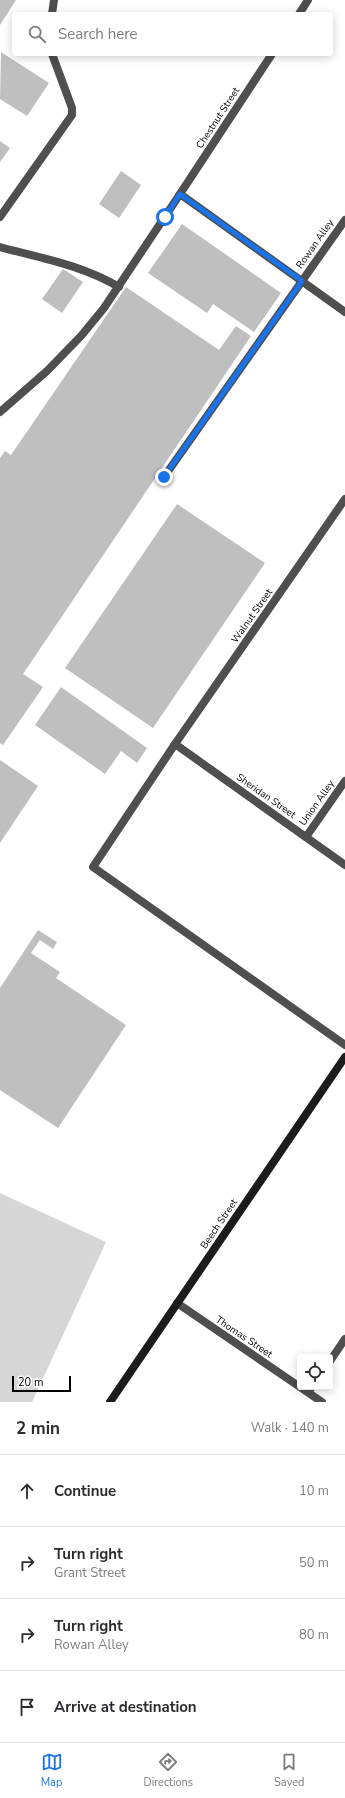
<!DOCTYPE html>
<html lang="en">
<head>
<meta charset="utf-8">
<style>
	:root { --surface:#fff; --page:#f2f2f3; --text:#2b2b33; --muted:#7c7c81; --line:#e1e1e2; --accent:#1a73e8 }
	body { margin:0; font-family:"Nunito Sans",sans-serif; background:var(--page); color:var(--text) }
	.controls { position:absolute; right:12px; bottom:12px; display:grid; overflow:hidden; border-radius:4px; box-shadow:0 2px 10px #0003 }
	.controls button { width:36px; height:36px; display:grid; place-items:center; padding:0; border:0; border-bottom:1px solid var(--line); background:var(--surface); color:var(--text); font:20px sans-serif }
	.scale { position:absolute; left:12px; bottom:10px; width:59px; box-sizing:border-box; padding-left:4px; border:2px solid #000; border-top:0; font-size:11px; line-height:14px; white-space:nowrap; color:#000; -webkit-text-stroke:3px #fff; paint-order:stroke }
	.stop { position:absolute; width:12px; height:12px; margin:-9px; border:3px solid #1a73e8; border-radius:50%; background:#fff }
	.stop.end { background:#1a73e8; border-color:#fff; box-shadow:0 1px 4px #0008 }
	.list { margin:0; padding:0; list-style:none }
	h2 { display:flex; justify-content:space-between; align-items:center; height:52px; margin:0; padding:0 16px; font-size:17px }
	h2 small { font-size:13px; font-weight:400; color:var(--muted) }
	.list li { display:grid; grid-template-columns:26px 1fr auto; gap:12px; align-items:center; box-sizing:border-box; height:72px; padding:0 16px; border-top:1px solid var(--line) }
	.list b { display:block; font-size:15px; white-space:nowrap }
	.list p { margin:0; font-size:13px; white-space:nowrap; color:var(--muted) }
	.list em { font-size:13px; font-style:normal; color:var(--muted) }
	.icon { flex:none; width:22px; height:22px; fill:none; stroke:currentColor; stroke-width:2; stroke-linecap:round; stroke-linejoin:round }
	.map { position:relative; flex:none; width:345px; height:1402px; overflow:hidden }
	.search { position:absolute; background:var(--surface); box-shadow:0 2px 10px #0003; left:12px; right:12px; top:12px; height:44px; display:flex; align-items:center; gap:10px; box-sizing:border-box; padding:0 14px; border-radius:4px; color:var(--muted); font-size:15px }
	.sheet { height:340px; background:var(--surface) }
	nav { display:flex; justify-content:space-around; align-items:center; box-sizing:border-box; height:56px; border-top:1px solid var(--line); background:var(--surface); font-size:11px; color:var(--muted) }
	nav a { display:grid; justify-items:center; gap:2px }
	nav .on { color:var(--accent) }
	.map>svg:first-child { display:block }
	.green { fill:#d6d6d6 }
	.building { fill:#bfbfbf }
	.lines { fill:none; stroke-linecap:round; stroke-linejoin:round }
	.lane { stroke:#4f4f4f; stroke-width:8 }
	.street { stroke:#4f4f4f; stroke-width:8 }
	.secondary { stroke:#1c1c1c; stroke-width:8 }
	.route { stroke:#1a73e8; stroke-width:5 }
	.labels { text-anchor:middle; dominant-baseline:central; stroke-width:3.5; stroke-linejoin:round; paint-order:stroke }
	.street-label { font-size:10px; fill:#000; stroke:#fff }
</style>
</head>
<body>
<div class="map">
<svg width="345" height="1402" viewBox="0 0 345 1402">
	<rect width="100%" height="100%" fill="#fff"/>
	<path class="green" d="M 0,1193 L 106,1242 L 32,1402 L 0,1402 Z"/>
	<path class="building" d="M 0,0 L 16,0 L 0,25 Z
		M 1,52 L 49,83 L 27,116 L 0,99 Z
		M 0,141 L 10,148 L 0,162 Z
		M 121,171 L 141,185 L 119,218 L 99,204 Z
		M 182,224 L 281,293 L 254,332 L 213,304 L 207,313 L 148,273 Z
		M 63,269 L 83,282 L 62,313 L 42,299 Z
		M 126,287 L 219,350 L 236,326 L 251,336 L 23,674 L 43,687 L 3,745 L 0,743 L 0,458 L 5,451 L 11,455 Z
		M 177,504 L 265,563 L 153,728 L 65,668 Z
		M 61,687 L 147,748 L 137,763 L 121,751 L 105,774 L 35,725 Z
		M 0,760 L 38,786 L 0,843 Z
		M 38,930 L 57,942 L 53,949 L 40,940 L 31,953 L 60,972 L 56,978 L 126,1025 L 58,1128 L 0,1090 L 0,988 Z"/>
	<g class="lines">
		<path class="lane" d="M 52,14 L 54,0
			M 0,217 L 72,115 L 72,108 L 52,54
			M 0,247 C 41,258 82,265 119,287
			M 0,412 L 47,371 L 81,336 L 104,308 L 180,194
			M 164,477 L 345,220
			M 175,744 L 93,867 L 345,1045
			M 306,837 L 345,781
			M 330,1361 L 345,1339
			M 308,1392 L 312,1387"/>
		<path class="street" d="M 299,14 L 308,0
			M 272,54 L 180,194 L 345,312
			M 345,499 L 175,744 L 345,865
			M 177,1303 L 300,1387
			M 300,1387 L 322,1402"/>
		<path class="secondary" d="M 110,1402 L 345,1057"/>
	</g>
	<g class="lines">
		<path class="route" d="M 164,477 L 302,281 L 180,194 L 165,217"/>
	</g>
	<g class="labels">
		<g class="street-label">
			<text transform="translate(218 118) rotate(-57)">Chestnut Street</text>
			<text transform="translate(315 244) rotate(-55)">Rowan Alley</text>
			<text transform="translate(252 616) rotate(-55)">Walnut Street</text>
			<text transform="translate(266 796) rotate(35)">Sheridan Street</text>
			<text transform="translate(317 803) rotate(-55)">Union Alley</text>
			<text transform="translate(219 1224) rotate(-56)">Beech Street</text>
			<text transform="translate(244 1337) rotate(34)">Thomas Street</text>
		</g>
	</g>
</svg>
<div class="controls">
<button><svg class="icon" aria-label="locate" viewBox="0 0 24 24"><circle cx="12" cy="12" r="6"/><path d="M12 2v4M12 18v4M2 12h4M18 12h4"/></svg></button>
</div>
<div class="scale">20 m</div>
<div class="stop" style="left:165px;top:217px"></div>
<div class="stop end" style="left:164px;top:477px"></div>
<div class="search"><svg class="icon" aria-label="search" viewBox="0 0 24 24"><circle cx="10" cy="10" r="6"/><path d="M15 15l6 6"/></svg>Search here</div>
</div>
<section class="sheet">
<h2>2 min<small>Walk · 140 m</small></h2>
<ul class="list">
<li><svg class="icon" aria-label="ahead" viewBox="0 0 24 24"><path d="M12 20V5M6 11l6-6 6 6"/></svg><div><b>Continue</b></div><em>10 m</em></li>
<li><svg class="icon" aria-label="right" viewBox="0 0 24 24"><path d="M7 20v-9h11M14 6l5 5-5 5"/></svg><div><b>Turn right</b><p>Grant Street</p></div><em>50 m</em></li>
<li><svg class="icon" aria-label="right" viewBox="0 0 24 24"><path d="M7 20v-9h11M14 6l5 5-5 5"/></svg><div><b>Turn right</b><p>Rowan Alley</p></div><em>80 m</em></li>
<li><svg class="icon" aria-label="arrive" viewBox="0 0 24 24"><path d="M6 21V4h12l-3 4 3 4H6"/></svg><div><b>Arrive at destination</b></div></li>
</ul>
</section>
<nav>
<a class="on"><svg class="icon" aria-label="map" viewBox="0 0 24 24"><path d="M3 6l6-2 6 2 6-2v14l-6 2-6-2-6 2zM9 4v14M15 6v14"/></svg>Map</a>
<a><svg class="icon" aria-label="directions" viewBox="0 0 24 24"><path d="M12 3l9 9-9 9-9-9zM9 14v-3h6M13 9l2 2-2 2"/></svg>Directions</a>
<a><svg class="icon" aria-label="saved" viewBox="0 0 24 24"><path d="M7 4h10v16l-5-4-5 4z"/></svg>Saved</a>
</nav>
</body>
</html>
